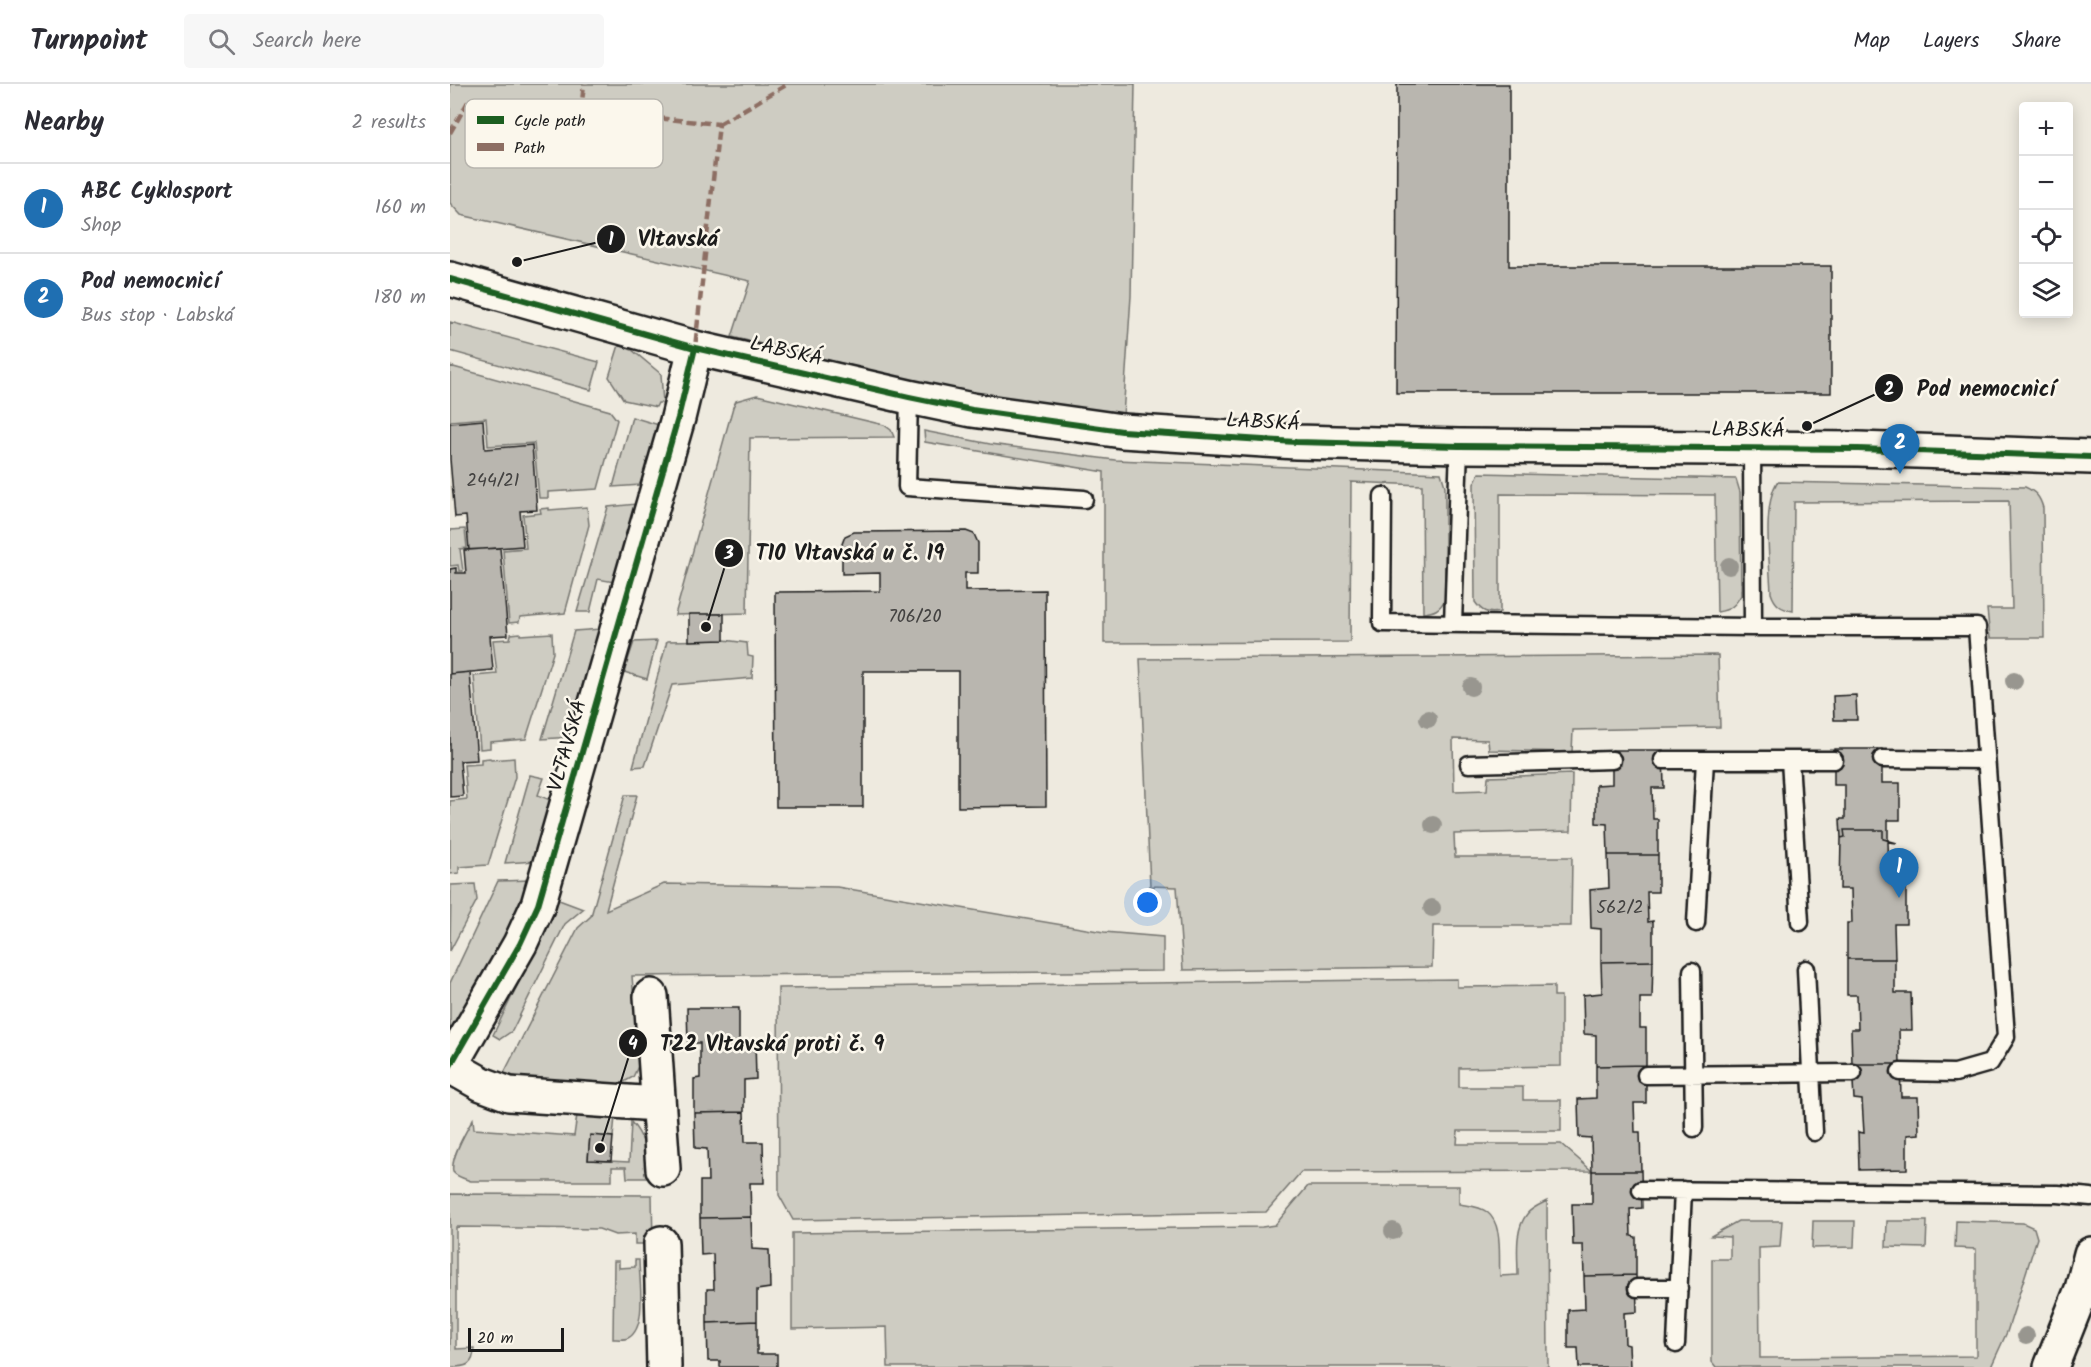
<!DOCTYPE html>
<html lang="en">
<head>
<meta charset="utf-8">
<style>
	:root { --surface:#fff; --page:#f7f7f7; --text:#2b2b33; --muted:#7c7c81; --line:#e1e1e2; --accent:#1f6fb2 }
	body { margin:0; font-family:Kalam,sans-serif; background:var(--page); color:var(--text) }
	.controls { position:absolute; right:18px; top:18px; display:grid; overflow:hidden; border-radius:6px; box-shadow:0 3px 15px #0003 }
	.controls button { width:54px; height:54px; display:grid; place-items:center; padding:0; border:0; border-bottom:2px solid var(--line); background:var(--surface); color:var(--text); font:30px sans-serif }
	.scale { position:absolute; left:18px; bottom:15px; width:96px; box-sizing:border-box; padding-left:6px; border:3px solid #1c1c1c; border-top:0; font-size:16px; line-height:21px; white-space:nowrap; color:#1c1c1c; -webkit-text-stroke:4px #fbf7ec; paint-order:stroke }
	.you { position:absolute; left:698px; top:819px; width:21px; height:21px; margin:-15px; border:4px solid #fff; border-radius:50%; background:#1a73e8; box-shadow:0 0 0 9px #1a73e833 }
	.badge { display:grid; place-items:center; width:39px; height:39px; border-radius:50%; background:var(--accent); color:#fff; font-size:20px; font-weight:700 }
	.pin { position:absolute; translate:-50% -50px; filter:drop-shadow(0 2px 3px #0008) }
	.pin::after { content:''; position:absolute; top:32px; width:21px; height:18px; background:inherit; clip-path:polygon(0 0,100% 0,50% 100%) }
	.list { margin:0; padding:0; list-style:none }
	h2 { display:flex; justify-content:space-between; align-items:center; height:78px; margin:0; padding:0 24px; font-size:26px }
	h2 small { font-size:20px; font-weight:400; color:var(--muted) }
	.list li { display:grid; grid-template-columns:39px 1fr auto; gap:18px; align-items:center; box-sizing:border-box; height:90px; padding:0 24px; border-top:2px solid var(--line) }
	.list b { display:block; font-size:22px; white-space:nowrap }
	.list p { margin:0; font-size:20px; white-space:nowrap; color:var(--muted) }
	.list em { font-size:20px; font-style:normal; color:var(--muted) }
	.icon { flex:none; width:33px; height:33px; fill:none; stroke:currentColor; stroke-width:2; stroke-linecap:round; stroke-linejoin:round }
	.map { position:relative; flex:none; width:1641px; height:1283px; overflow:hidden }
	header { display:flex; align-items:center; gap:36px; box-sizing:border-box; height:84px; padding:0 30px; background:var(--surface); border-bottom:2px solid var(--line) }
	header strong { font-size:28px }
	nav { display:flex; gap:33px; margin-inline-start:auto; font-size:21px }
	.search { width:420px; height:54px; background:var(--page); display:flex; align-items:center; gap:15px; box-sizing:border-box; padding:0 21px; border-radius:6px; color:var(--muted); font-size:22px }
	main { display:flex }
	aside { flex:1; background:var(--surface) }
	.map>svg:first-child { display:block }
	.green { fill:#ceccc2; stroke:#75746f; stroke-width:1.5 }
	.building { fill:#b9b6af; stroke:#1c1c1c; stroke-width:1.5 }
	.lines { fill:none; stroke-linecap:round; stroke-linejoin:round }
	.service-casing { stroke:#1c1c1c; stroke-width:21 }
	.minor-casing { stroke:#1c1c1c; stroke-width:38 }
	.tertiary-casing { stroke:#1c1c1c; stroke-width:38 }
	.service { stroke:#fbf7ec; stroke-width:16 }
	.minor { stroke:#fbf7ec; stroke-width:33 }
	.tertiary { stroke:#fbf7ec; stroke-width:33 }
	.quiet { stroke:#8d6e63; stroke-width:4.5; stroke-dasharray:9 4.5; stroke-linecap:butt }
	.cycleway-casing { stroke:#fbf7ec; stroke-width:10 }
	.cycleway { stroke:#1b5e20; stroke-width:6 }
	.tree { fill:#98968f }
	.labels { text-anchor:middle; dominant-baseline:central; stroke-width:5; stroke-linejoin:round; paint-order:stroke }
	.number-label { font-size:18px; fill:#434241 }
	.street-label { font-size:21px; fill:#1c1c1c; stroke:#fbf7ec }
	.key { fill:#fbf7ec; stroke:#b8b5ae; stroke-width:1.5 }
	.key-label { font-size:16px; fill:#1c1c1c }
	.leader { fill:none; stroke:#1c1c1c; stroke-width:2 }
	.callout-dot { fill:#1c1c1c; stroke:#fbf7ec; stroke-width:2 }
	.mark-label { font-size:18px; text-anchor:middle; font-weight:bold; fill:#fff }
	.callout-label { font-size:22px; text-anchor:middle; font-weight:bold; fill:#1c1c1c; stroke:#fbf7ec; stroke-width:5; stroke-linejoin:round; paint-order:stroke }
</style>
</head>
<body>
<header>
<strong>Turnpoint</strong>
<div class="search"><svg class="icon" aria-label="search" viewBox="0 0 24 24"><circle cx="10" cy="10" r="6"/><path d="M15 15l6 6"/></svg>Search here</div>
<nav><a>Map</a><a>Layers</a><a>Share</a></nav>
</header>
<main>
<aside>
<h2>Nearby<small>2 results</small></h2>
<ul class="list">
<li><span class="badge">1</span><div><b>ABC Cyklosport</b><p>Shop</p></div><em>160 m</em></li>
<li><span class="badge">2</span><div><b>Pod nemocnicí</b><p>Bus stop · Labská</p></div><em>180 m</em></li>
</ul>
</aside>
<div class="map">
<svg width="1641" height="1283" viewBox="0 0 1641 1283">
	<rect width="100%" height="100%" fill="#eeeadf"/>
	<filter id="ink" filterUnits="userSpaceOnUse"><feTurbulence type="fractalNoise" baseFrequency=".0167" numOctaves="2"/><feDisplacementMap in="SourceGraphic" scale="12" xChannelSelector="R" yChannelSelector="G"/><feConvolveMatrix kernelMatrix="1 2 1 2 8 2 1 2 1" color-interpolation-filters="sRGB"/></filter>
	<g filter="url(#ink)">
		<path class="green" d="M 0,0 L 685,0 L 681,212 L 673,332 L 549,317 L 282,253 L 300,197 L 11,131 L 0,119 Z
			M 0,238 L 149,278 L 141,306 L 0,267 Z
			M 169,261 L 182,266 L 211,290 L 213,319 L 208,319 L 206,323 L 174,316 L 159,293 Z
			M 0,282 L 160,327 L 167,336 L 148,405 L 98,408 L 98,414 L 89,414 L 84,359 L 38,362 L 36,334 L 0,337 Z
			M 307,311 L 434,341 L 441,346 L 444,353 L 300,354 L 297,529 L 225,531 L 283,323 L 286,317 Z
			M 182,333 L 209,341 L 191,401 L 163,403 Z
			M 474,347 L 540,360 L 665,376 L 991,389 L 995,402 L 995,515 C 990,526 984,528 973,529 L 972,401 L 901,398 L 900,558 L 654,559 L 654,388 L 475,358 Z
			M 1029,389 L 1286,395 L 1290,408 L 1291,511 C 1285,522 1280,526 1267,528 L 1265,411 L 1050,410 L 1050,528 C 1037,530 1032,528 1025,518 L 1024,400 Z
			M 1327,398 L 1575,403 C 1586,408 1590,413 1593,424 L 1594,554 L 1540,554 L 1537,525 L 1562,525 L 1559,417 L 1344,418 L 1343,527 C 1331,525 1325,521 1321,509 C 1320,479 1312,423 1327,398 Z
			M 186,420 L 164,498 L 148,495 L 140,528 L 127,528 L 158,423 Z
			M 137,423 L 139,441 L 115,529 L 70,533 L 69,538 L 59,539 L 53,466 L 76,464 L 73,431 L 91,429 L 90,425 L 99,424 L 99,426 Z
			M 15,445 L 17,464 L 10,465 L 13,487 L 9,487 L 8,481 L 0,482 L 0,446 Z
			M 151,545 L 121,653 L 92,655 L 124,547 Z
			M 70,549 L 70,551 L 102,549 L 103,569 L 76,655 L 40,658 L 40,664 L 30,665 L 24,592 L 47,590 L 43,556 L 60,555 L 61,550 Z
			M 274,556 L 297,559 L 298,572 L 303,573 L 302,594 L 222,601 L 195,682 L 183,683 L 217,557 Z
			M 207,557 L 197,595 L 174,588 L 184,558 Z
			M 1268,571 L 1270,643 L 1123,646 L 1122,668 L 1039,666 L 1038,656 L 1003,655 L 1004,707 L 1037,706 L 1038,693 L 1122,690 L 1121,747 L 1004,750 L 1005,773 L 1122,773 L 1121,842 L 983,842 L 982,883 L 733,886 L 727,803 L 700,802 L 690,575 Z
			M 40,674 L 41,676 L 64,674 L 65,693 L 38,781 L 9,783 L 9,789 L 0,790 L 0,717 L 17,715 L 14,681 L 31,680 L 31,675 Z
			M 80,691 L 94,694 L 88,711 L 103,717 L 86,777 L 55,779 Z
			M 175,711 L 187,711 L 156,826 L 214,800 L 387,803 L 654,848 L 713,853 L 713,887 L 182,892 L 189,980 L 183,993 L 165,1003 L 80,997 L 54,989 L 128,844 L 141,832 Z
			M 80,796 L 45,876 L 0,953 L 0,899 L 48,797 Z
			M 25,800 L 27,816 L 0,867 L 1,801 Z
			M 109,816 L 133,825 L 115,840 L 62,947 L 50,955 L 43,951 Z
			M 1007,895 L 1007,903 L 1104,902 L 1104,912 L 1111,912 L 1111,982 L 1009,984 L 1009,1003 L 1073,1003 L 1073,1016 L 1111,1016 L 1111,1047 L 1008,1047 L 1007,1060 L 1111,1060 L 1142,1087 L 851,1088 L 816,1128 L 343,1136 L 329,1111 L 328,904 Z
			M 127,1031 L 165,1033 L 163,1053 L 140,1052 L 138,1076 L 179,1078 L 181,1038 C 198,1057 195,1070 197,1094 L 177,1094 L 176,1083 L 162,1083 L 162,1097 L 21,1097 C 15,1095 7,1093 3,1088 C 0,1074 16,1047 23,1035 L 24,1045 L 124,1052 Z
			M 858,1102 L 1009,1102 L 1009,1120 C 1018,1122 1029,1122 1037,1128 C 1054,1141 1048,1174 1050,1192 L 1068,1191 C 1068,1171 1064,1146 1077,1130 C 1081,1124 1091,1120 1097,1117 L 1098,1283 L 438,1283 L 437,1243 L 342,1245 L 342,1149 L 812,1143 L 825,1141 Z
			M 0,1110 L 202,1111 L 203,1160 L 185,1160 L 185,1150 L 165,1151 L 149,1145 L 6,1143 L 6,1265 L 24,1264 C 24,1282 16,1283 0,1283 Z
			M 1288,1137 L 1332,1137 L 1330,1163 L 1309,1164 L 1310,1274 L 1526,1272 L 1526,1165 L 1505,1164 L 1506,1137 L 1573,1139 L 1584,1144 L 1587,1154 L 1557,1248 L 1541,1283 L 1266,1283 L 1262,1278 L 1262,1175 L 1280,1175 L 1280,1153 L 1261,1152 Z
			M 1363,1137 L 1405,1137 L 1404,1163 L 1362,1164 Z
			M 1437,1137 L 1477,1137 L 1476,1164 L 1436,1163 Z
			M 185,1176 L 189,1176 C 189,1195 198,1244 178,1254 C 174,1256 167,1255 163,1255 L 164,1177 L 169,1177 L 169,1184 L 185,1183 Z"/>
		<path class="building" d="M 947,0 L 1059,0 L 1059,182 L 1381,182 L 1381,309 L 946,309 Z
			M 33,336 L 35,365 L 82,361 L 87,426 L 70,427 L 73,462 L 19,466 L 16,432 L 5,433 L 0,375 L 0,339 Z
			M 516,447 L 524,450 L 528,459 L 528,489 L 515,489 L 515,507 L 595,506 L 596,722 L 508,723 L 508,587 L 413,587 L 413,723 L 326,723 L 325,508 L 430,507 L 430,489 L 392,490 L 392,460 L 395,452 L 404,448 Z
			M 50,464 L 58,551 L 40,552 L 43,586 L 0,590 L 0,485 L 6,484 L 6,489 L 16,489 L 14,466 Z
			M 239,530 L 274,530 L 274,556 L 239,557 Z
			M 20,588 L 27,676 L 10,677 L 13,712 L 0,713 L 0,590 Z
			M 1406,611 L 1407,636 L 1384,636 L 1383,612 Z
			M 1384,665 L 1432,665 L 1432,699 L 1450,699 L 1450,736 L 1438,736 L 1438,756 L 1433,755 L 1433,746 L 1394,746 L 1395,753 L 1391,754 L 1390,735 L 1395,735 L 1395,701 L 1384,701 Z
			M 1162,666 L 1213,666 L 1214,704 L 1202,704 L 1203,735 L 1208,735 L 1208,771 L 1158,771 L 1157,740 L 1146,739 L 1146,701 L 1162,700 Z
			M 1394,746 L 1433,746 L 1433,755 L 1447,759 L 1438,758 L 1439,784 L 1443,803 L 1456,803 L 1456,840 L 1444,840 L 1445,875 L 1397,875 L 1397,839 L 1402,839 L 1401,805 L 1390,805 L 1391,754 L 1395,753 Z
			M 1158,771 L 1208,771 L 1208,808 L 1197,808 L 1198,838 L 1203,837 L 1203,877 L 1151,878 L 1151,845 L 1141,844 L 1140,806 L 1159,804 Z
			M 1397,875 L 1445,875 L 1445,909 L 1461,909 L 1462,946 L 1449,946 L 1450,980 L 1402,980 L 1401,945 L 1408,945 L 1407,911 L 1397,911 Z
			M 1203,877 L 1202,914 L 1190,914 L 1190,944 L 1196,944 L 1196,981 L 1146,982 L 1146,951 L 1134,950 L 1133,911 L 1152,909 L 1151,878 Z
			M 237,924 L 289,924 L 289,957 L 305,956 L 306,995 L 294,996 L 294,1028 L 244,1029 L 244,995 L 250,994 L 250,959 L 238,959 Z
			M 1402,980 L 1450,980 L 1451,1013 L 1468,1013 L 1469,1050 L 1457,1051 L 1457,1085 L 1409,1086 L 1408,1048 L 1414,1049 L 1412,1016 L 1404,1015 Z
			M 1196,981 L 1196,1019 L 1184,1019 L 1185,1048 L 1190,1048 L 1191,1087 L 1142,1087 L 1141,1054 L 1129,1053 L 1128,1015 L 1146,1014 L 1146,982 Z
			M 294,1028 L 295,1058 L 313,1058 L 314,1099 L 300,1099 L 301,1133 L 250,1134 L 250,1097 L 258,1097 L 257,1065 L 245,1064 L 244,1029 Z
			M 140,1051 L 163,1053 L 161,1077 L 138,1076 Z
			M 1142,1087 L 1191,1087 L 1192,1124 L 1180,1125 L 1181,1152 L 1186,1153 L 1186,1191 L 1134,1192 L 1133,1161 L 1123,1161 L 1122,1120 L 1142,1120 Z
			M 301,1133 L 302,1165 L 319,1166 L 320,1204 L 307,1206 L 307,1237 L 257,1239 L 257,1205 L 264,1205 L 263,1170 L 251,1171 L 250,1134 Z
			M 1186,1191 L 1187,1228 L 1174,1229 L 1175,1260 L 1179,1261 L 1180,1283 L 1129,1283 L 1128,1264 L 1118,1264 L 1118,1226 L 1135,1225 L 1134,1192 Z
			M 307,1237 L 307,1270 L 327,1270 L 327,1283 L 270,1283 L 270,1277 L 258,1277 L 257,1239 Z"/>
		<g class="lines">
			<g class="service-casing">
				<path id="service" d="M 459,313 L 457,403 L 634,415
					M 1302,364 L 1303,543
					M 933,412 L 932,539 L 1303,543 L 1527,543 L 1556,953 L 1540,979 L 1505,989 L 1450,988
					M 1003,540 L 1009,362
					M 1432,675 L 1536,676
					M 1213,676 L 1384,676
					M 1340,676 L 1350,838
					M 1019,680 L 1162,676
					M 1246,839 L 1255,676
					M 1356,885 L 1364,1048
					M 1242,887 L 1244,1044
					M 1196,991 L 1403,989
					M 1191,1106 L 1608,1110 L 1641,1113
					M 1187,1204 L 1229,1204
					M 1226,1260 L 1233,1106"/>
			</g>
			<g class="minor-casing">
				<path id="minor" d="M 0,195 L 245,264 L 459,313 L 522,326 L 672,347 L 846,358 L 1009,362 L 1408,365 L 1641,373
					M 201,912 L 213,1085
					M 0,982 L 70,860 L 88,821 L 228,334 L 245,264
					M 0,982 L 32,1000 L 59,1010 L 207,1020
					M 211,1159 L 214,1283"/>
			</g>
			<g class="tertiary-casing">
				<path id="tertiary" d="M 1601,1283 L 1632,1205 L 1641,1170"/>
			</g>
			<use href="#service" class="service"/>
			<use href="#minor" class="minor"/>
			<use href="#tertiary" class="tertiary"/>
			<path class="quiet" d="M 131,27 L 134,0
				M 269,40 L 338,0
				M 0,49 L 19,16 L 269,40 L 245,264"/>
			<g class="cycleway-casing">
				<path id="cycleway" d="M 0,195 L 245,264 L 459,313 L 522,326 L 672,347 L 846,358 L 1009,362 L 1408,365 L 1641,373
					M 0,982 L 70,860 L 88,821 L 228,334 L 245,264"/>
			</g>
			<use href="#cycleway" class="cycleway"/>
		</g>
		<g class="tree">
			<circle cx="1279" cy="482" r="9"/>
			<circle cx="1564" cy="597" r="9"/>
			<circle cx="1021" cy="603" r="9"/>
			<circle cx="978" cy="635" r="9"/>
			<circle cx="983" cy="741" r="9"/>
			<circle cx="982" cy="824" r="9"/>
			<circle cx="943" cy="1147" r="9"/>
			<circle cx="1576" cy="1252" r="9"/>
		</g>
	</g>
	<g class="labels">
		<g class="number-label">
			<text x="43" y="397">244/21</text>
			<text x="465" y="533">706/20</text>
			<text x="1170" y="824">562/2</text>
		</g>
		<g class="street-label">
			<text transform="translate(336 268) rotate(13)">LABSKÁ</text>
			<text transform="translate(813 339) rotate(3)">LABSKÁ</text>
			<text transform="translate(1298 347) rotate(1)">LABSKÁ</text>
			<text transform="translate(118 662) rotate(-74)">VLTAVSKÁ</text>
		</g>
	</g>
	<rect x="15" y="15" width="198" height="69" rx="9" class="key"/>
	<rect x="27" y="32" width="27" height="8" fill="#1b5e20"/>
	<rect x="27" y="59" width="27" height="8" fill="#8d6e63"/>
	<g class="key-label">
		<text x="64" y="42">Cycle path</text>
		<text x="64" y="69">Path</text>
	</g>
	<path class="leader" d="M67 178L161 155M1357 342L1439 304M256 543L279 469M150 1064L183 959"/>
	<g class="callout-dot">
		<circle cx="67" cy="178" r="6"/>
		<circle cx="1357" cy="342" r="6"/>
		<circle cx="256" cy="543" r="6"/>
		<circle cx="150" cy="1064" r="6"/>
		<circle cx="161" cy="155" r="15"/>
		<circle cx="1439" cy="304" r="15"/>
		<circle cx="279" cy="469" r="15"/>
		<circle cx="183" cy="959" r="15"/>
	</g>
	<g class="mark-label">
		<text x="161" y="161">1</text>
		<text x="1439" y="311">2</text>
		<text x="279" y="475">3</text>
		<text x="183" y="965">4</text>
	</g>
	<g class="callout-label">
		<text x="228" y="162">Vltavská</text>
		<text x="1536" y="312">Pod nemocnicí</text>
		<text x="400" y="476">T10 Vltavská u č. 19</text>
		<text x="322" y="967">T22 Vltavská proti č. 9</text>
	</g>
</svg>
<div class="controls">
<button>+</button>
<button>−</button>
<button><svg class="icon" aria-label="locate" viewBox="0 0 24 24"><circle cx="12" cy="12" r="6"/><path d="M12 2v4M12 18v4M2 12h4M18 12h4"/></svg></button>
<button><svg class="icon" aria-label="layers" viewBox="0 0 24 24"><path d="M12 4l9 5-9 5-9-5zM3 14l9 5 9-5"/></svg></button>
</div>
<div class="scale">20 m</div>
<div class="you"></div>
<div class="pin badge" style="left:1449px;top:814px">1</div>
<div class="pin badge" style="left:1450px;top:390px">2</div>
</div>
</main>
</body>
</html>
